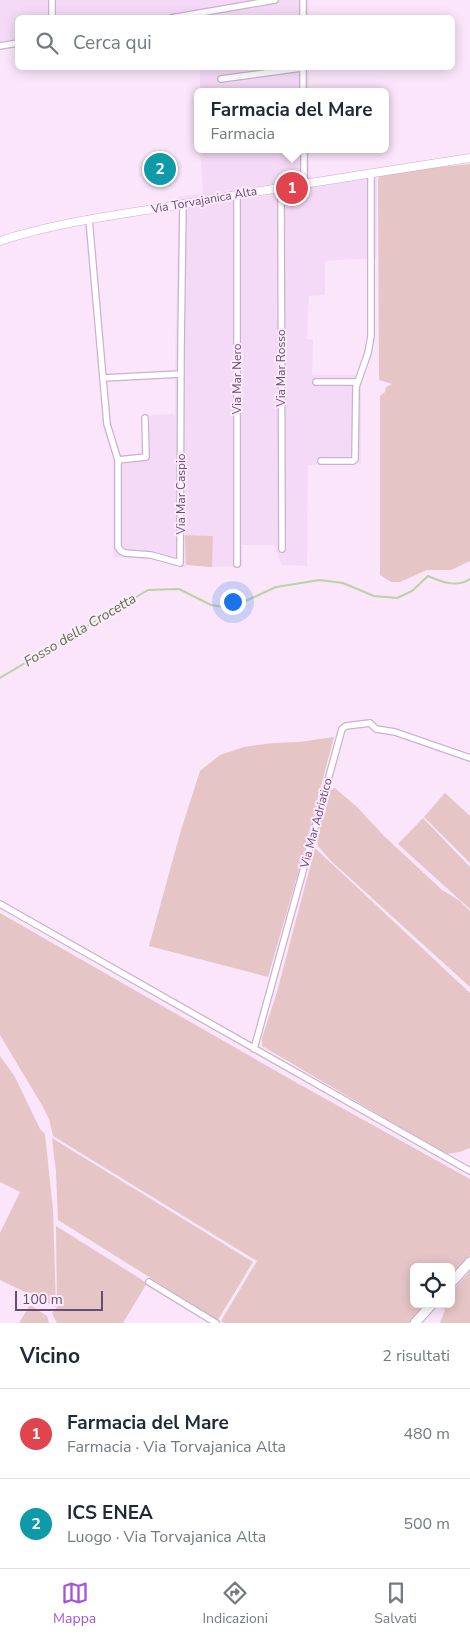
<!DOCTYPE html>
<html lang="it">
<head>
<meta charset="utf-8">
<style>
	:root { --surface:#fff; --page:#f2f2f3; --text:#1f2937; --muted:#747a83; --line:#e0e1e3; --accent:#a355da }
	body { margin:0; font-family:"Nunito Sans",sans-serif; background:var(--page); color:var(--text) }
	.controls { position:absolute; right:15px; bottom:15px; display:grid; overflow:hidden; border-radius:8px; box-shadow:0 2px 12px #0003 }
	.controls button { width:45px; height:45px; display:grid; place-items:center; padding:0; border:0; border-bottom:1px solid var(--line); background:var(--surface); color:var(--text); font:25px sans-serif }
	.scale { position:absolute; left:15px; bottom:12px; width:88px; box-sizing:border-box; padding-left:5px; border:2px solid #674d71; border-top:0; font-size:14px; line-height:18px; white-space:nowrap; color:#674d71; -webkit-text-stroke:4px #fdebfd; paint-order:stroke }
	.you { position:absolute; left:232px; top:601px; width:18px; height:18px; margin:-12px; border:4px solid #fff; border-radius:50%; background:#1a73e8; box-shadow:0 0 0 8px #1a73e833 }
	.badge { display:grid; place-items:center; width:32px; height:32px; border-radius:50%; background:var(--accent); color:#fff; font-size:16px; font-weight:700 }
	.pin { position:absolute; translate:-50% -50%; border:2px solid #fff; box-shadow:0 1px 5px #0006 }
	.popup { position:absolute; left:194px; top:88px; width:195px; height:65px; box-sizing:border-box; display:grid; place-content:center; border-radius:8px; background:var(--surface); filter:drop-shadow(0 1px 4px #0005); font-size:16px; white-space:nowrap; color:var(--muted) }
	.popup b { font-size:19px; color:var(--text) }
	.popup::after { content:''; position:absolute; left:50%; top:100%; margin-left:-10px; border:10px solid transparent; border-top-color:var(--surface) }
	.list { margin:0; padding:0; list-style:none }
	h2 { display:flex; justify-content:space-between; align-items:center; height:65px; margin:0; padding:0 20px; font-size:21px }
	h2 small { font-size:16px; font-weight:400; color:var(--muted) }
	.list li { display:grid; grid-template-columns:32px 1fr auto; gap:15px; align-items:center; box-sizing:border-box; height:90px; padding:0 20px; border-top:1px solid var(--line) }
	.list b { display:block; font-size:19px; white-space:nowrap }
	.list p { margin:0; font-size:16px; white-space:nowrap; color:var(--muted) }
	.list em { font-size:16px; font-style:normal; color:var(--muted) }
	.icon { flex:none; width:28px; height:28px; fill:none; stroke:currentColor; stroke-width:2; stroke-linecap:round; stroke-linejoin:round }
	.map { position:relative; flex:none; width:470px; height:1323px; overflow:hidden }
	.search { position:absolute; background:var(--surface); box-shadow:0 2px 12px #0003; left:15px; right:15px; top:15px; height:55px; display:flex; align-items:center; gap:12px; box-sizing:border-box; padding:0 18px; border-radius:8px; color:var(--muted); font-size:19px }
	.sheet { height:245px; background:var(--surface) }
	nav { display:flex; justify-content:space-around; align-items:center; box-sizing:border-box; height:70px; border-top:1px solid var(--line); background:var(--surface); font-size:14px; color:var(--muted) }
	nav a { display:grid; justify-items:center; gap:2px }
	nav .on { color:var(--accent) }
	.map>svg:first-child { display:block }
	.residential { fill:#f4daf6 }
	.green { fill:#e6c5c6 }
	.lines { fill:none; stroke-linecap:round; stroke-linejoin:round }
	.stream { stroke:#bad3a3; stroke-width:2 }
	.minor-casing { stroke:#cab2cf; stroke-width:8 }
	.tertiary-casing { stroke:#cab2cf; stroke-width:9 }
	.secondary-casing { stroke:#c9adcf; stroke-width:11 }
	.minor { stroke:#fff; stroke-width:5.5 }
	.tertiary { stroke:#fff; stroke-width:8 }
	.secondary { stroke:#fff; stroke-width:9 }
	.labels { text-anchor:middle; dominant-baseline:central; stroke-width:4; stroke-linejoin:round; paint-order:stroke }
	.street-label { font-size:12px; fill:#674d71; stroke:#fdebfd }
	.water-label { font-size:14px; font-style:italic; fill:#5a7542; stroke:#fdebfd }
</style>
</head>
<body>
<div class="map">
<svg width="470" height="1323" viewBox="0 0 470 1323">
	<rect width="100%" height="100%" fill="#fae5fa"/>
	<path class="residential" d="M 0,0 L 309,0 L 309,17 L 18,18 L 17,46 L 0,49 Z
		M 200,68 L 309,68 L 309,92 L 200,92 Z
		M 200,149 L 309,149 L 310,178 L 377,168 L 376,258 L 325,261 L 325,295 L 309,296 L 307,339 L 313,340 L 312,375 L 355,375 L 361,384 L 361,463 L 308,465 L 307,566 L 282,565 L 274,545 L 242,545 L 242,566 L 212,567 L 212,536 L 186,535 L 186,568 L 155,559 L 113,557 L 113,460 L 120,455 L 149,454 L 150,415 L 175,414 L 175,367 L 179,197 L 203,193 Z"/>
	<path class="green" d="M 470,164 L 470,561 L 451,570 L 427,570 L 400,582 L 391,582 L 380,575 L 380,396 L 385,392 L 386,387 L 392,384 L 379,380 L 378,180 L 380,173 Z
		M 185,535 L 213,536 L 212,567 L 186,565 Z
		M 334,737 L 298,873 L 268,977 L 149,946 L 181,830 L 200,771 L 220,755 L 244,747 L 273,743 L 299,742 Z
		M 335,788 L 357,807 L 384,836 L 442,890 L 460,901 L 470,911 L 470,987 L 330,860 L 318,846 L 317,838 L 330,790 Z
		M 445,793 L 470,816 L 470,863 L 424,817 Z
		M 423,818 L 470,867 L 470,909 L 398,844 Z
		M 315,848 L 470,993 L 470,1148 L 459,1152 L 446,1154 L 262,1046 L 262,1038 L 277,992 Z
		M 0,913 L 297,1083 L 470,1179 L 470,1255 L 451,1276 L 451,1267 L 414,1267 L 414,1304 L 425,1304 L 409,1323 L 224,1323 L 221,1321 L 257,1261 L 53,1136 L 49,1119 L 43,1107 L 0,1035 Z
		M 0,1056 L 15,1077 L 40,1129 L 45,1134 L 53,1210 L 56,1307 L 0,1280 L 0,1233 L 20,1192 L 0,1182 Z
		M 52,1138 L 253,1262 L 218,1320 L 58,1220 L 56,1172 Z
		M 56,1226 L 147,1283 L 123,1323 L 57,1323 L 52,1313 L 57,1307 Z
		M 470,1271 L 470,1323 L 440,1323 L 445,1310 L 440,1305 L 451,1304 L 451,1292 Z
		M 30,1305 L 47,1316 L 49,1323 L 19,1323 Z"/>
	<g class="lines">
		<path class="stream" d="M 0,678 L 148,590 L 179,589 L 211,605 L 230,608 L 276,587 L 320,580 L 343,583 L 374,596 L 397,598 L 412,591 L 428,576 C 442,582 456,588 470,579"/>
		<g class="minor-casing">
			<path id="minor" d="M 52,0 L 52,18
				M 171,18 L 275,0
				M 303,18 L 303,0
				M 0,46 L 18,43
				M 303,68 L 303,92
				M 221,79 L 301,68
				M 304,184 L 304,149
				M 281,187 L 282,549
				M 89,219 L 107,424 L 118,460
				M 103,378 L 181,374
				M 316,382 L 357,382
				M 145,418 L 146,457 L 118,460 L 118,547 L 121,551 L 125,553 L 151,555 L 180,563 L 181,347 L 183,204
				M 321,461 L 353,461 L 355,459 L 356,387 L 368,353 L 371,336 L 371,174
				M 237,564 L 237,194
				M 0,904 L 470,1171
				M 254,1049 L 342,729 L 346,726 L 370,723 L 376,729 L 395,732 L 470,758
				M 149,1282 L 216,1323"/>
		</g>
		<g class="tertiary-casing">
			<path id="tertiary" d="M 0,241 C 58,222 118,215 178,205 C 275,188 373,173 470,158"/>
		</g>
		<g class="secondary-casing">
			<path id="secondary" d="M 451,1283 L 470,1262
				M 415,1323 L 432,1304"/>
		</g>
		<use href="#minor" class="minor"/>
		<use href="#tertiary" class="tertiary"/>
		<use href="#secondary" class="secondary"/>
	</g>
	<g class="labels">
		<g class="street-label">
			<text transform="translate(204 200) rotate(-10)">Via Torvajanica Alta</text>
			<text transform="translate(281 368) rotate(-90)">Via Mar Rosso</text>
			<text transform="translate(237 379) rotate(-90)">Via Mar Nero</text>
			<text transform="translate(181 494) rotate(-90)">Via Mar Caspio</text>
			<text transform="translate(316 823) rotate(-75)">Via Mar Adriatico</text>
		</g>
		<g class="water-label">
			<text transform="translate(80 630) rotate(-31)">Fosso della Crocetta</text>
		</g>
	</g>
</svg>
<div class="controls">
<button><svg class="icon" aria-label="locate" viewBox="0 0 24 24"><circle cx="12" cy="12" r="6"/><path d="M12 2v4M12 18v4M2 12h4M18 12h4"/></svg></button>
</div>
<div class="scale">100 m</div>
<div class="you"></div>
<div class="pin badge" style="left:292px;top:188px;background:#e0444e">1</div>
<div class="popup"><b>Farmacia del Mare</b>Farmacia</div>
<div class="pin badge" style="left:160px;top:169px;background:#0f9aa8">2</div>
<div class="search"><svg class="icon" aria-label="search" viewBox="0 0 24 24"><circle cx="10" cy="10" r="6"/><path d="M15 15l6 6"/></svg>Cerca qui</div>
</div>
<section class="sheet">
<h2>Vicino<small>2 risultati</small></h2>
<ul class="list">
<li><span class="badge" style="background:#e0444e">1</span><div><b>Farmacia del Mare</b><p>Farmacia · Via Torvajanica Alta</p></div><em>480 m</em></li>
<li><span class="badge" style="background:#0f9aa8">2</span><div><b>ICS ENEA</b><p>Luogo · Via Torvajanica Alta</p></div><em>500 m</em></li>
</ul>
</section>
<nav>
<a class="on"><svg class="icon" aria-label="map" viewBox="0 0 24 24"><path d="M3 6l6-2 6 2 6-2v14l-6 2-6-2-6 2zM9 4v14M15 6v14"/></svg>Mappa</a>
<a><svg class="icon" aria-label="directions" viewBox="0 0 24 24"><path d="M12 3l9 9-9 9-9-9zM9 14v-3h6M13 9l2 2-2 2"/></svg>Indicazioni</a>
<a><svg class="icon" aria-label="saved" viewBox="0 0 24 24"><path d="M7 4h10v16l-5-4-5 4z"/></svg>Salvati</a>
</nav>
</body>
</html>
